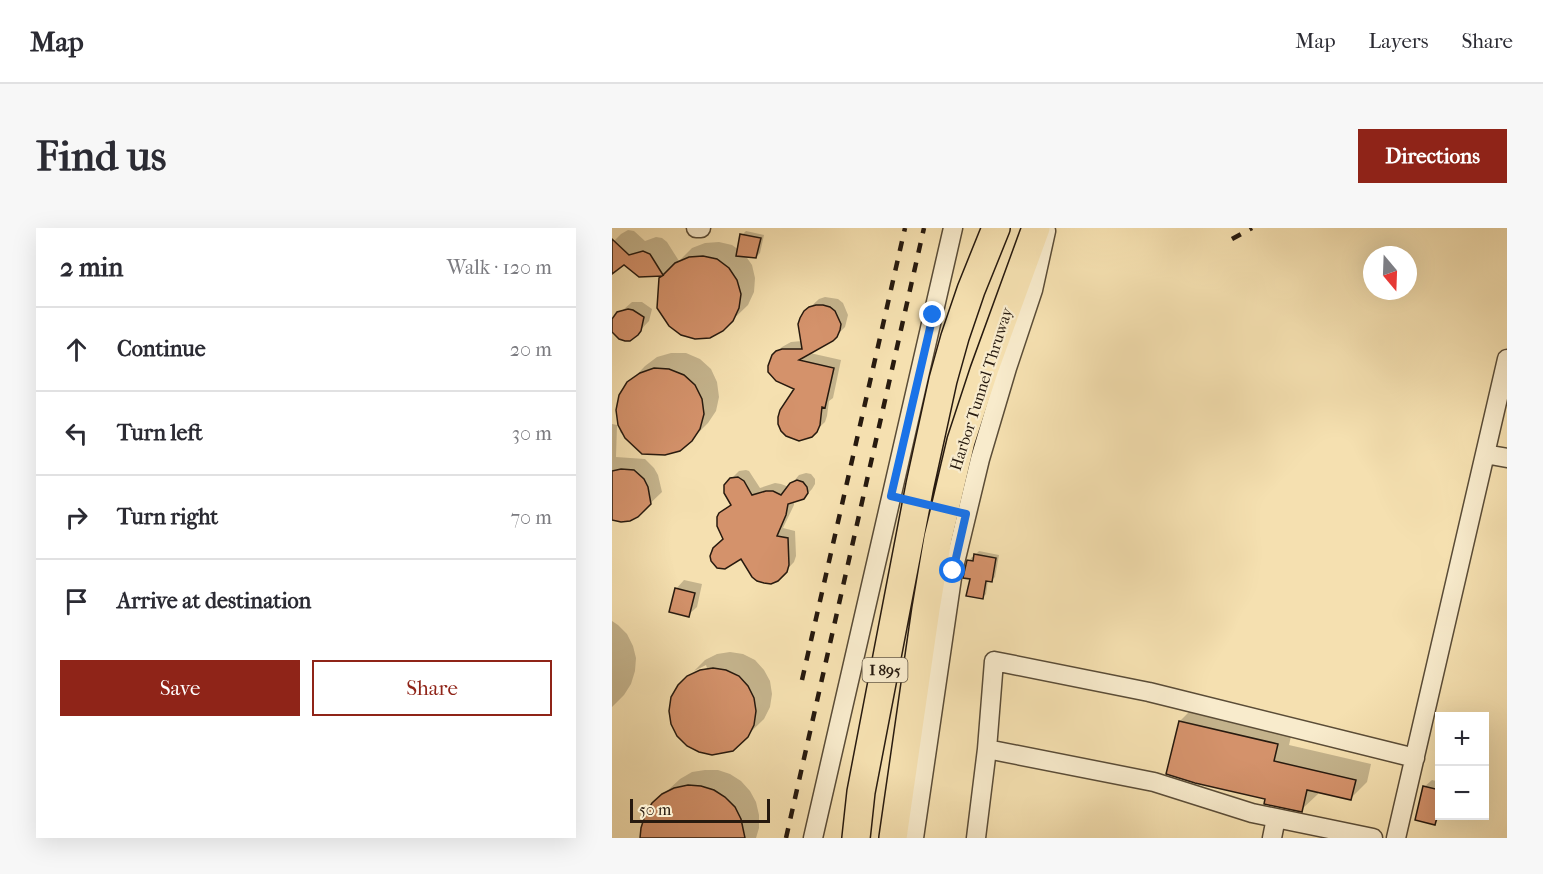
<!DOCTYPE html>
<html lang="en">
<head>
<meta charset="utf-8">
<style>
	:root { --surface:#fff; --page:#f7f7f7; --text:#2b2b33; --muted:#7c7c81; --line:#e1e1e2; --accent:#8f2418 }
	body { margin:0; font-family:"IM FELL French Canon",serif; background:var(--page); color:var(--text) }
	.controls { position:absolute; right:18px; bottom:18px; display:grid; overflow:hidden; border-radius:0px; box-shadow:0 6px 24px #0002 }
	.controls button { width:54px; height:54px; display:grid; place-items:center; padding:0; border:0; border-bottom:2px solid var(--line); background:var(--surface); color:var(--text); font:30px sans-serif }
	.compass { position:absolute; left:751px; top:18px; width:54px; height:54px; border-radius:50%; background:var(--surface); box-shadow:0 6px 24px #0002; rotate:161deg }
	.scale { position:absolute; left:18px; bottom:15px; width:140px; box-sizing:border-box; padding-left:6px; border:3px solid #271a0f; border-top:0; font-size:16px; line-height:21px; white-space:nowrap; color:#271a0f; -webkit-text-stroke:4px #f8ebcc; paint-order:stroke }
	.stop { position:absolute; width:18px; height:18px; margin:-14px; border:4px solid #1a73e8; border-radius:50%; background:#fff }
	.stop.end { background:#1a73e8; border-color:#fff; box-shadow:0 2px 6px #0008 }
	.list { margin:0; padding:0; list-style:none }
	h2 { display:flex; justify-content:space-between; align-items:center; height:78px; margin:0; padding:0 24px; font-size:26px }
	h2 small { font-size:20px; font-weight:400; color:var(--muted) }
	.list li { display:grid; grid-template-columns:39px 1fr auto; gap:18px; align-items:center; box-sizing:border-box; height:84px; padding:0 24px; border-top:2px solid var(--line) }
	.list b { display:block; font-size:22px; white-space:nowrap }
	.list em { font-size:20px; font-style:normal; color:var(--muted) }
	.actions { display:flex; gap:12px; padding:18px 24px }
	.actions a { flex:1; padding:14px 0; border:2px solid var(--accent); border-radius:0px; text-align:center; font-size:21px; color:var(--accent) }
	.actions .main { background:var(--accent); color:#fff }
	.icon { flex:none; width:33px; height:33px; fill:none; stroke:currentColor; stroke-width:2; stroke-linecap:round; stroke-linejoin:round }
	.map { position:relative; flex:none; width:895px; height:610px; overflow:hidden; border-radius:0px }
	header { display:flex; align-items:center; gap:36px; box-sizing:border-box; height:84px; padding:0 30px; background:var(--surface); border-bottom:2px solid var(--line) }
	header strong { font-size:28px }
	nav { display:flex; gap:33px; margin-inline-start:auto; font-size:21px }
	.intro { display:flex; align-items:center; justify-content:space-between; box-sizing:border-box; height:144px; padding:0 36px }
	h1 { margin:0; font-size:42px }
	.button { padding:15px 27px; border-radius:0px; background:var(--accent); color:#fff; font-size:21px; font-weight:700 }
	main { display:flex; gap:36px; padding:0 36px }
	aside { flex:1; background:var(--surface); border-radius:0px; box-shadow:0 6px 24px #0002 }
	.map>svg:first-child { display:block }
	.shadow { fill:#0003 }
	.building { fill:#d4926b; stroke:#271a0f; stroke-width:1.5 }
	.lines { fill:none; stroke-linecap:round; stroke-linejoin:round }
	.minor-casing { stroke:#5a4c37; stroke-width:21 }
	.highway-casing { stroke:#271a0f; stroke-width:30 }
	.minor { stroke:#f8ebcc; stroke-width:18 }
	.highway { stroke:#f5e0b0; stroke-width:27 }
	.rail { stroke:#271a0f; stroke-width:4.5; stroke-dasharray:10 10; stroke-linecap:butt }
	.route { stroke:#1a73e8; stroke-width:8 }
	.labels { text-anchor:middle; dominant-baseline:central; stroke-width:4.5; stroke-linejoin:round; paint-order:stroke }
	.shield { fill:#f8ebcc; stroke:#665948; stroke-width:1.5 }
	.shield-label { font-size:15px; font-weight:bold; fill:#271a0f }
	.street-label { font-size:16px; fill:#271a0f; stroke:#f8ebcc }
</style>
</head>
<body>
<header>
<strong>Map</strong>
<nav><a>Map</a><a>Layers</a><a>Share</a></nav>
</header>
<div class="intro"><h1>Find us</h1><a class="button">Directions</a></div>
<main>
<aside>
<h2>2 min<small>Walk · 120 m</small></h2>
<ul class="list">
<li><svg class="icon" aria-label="ahead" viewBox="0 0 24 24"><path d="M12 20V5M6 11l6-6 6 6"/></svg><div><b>Continue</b></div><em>20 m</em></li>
<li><svg class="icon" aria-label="left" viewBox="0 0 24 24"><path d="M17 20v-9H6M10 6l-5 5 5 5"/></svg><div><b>Turn left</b></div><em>30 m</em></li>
<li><svg class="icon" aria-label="right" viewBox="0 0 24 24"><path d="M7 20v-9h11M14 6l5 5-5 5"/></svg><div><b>Turn right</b></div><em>70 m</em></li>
<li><svg class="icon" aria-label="arrive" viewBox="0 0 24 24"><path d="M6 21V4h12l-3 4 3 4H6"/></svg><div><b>Arrive at destination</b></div></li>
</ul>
<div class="actions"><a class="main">Save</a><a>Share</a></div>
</aside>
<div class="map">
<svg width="895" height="610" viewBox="0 0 895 610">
	<rect width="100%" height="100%" fill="#f5e0b0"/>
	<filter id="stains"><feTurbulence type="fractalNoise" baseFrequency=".00333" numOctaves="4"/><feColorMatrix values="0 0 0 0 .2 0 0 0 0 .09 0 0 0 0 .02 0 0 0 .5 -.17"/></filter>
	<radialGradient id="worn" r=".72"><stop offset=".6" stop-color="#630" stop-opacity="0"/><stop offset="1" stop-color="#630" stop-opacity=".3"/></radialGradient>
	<path class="shadow" d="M 16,2 L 22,3 L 33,13 L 44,9 L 50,10 L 55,14 L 67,33 L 80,20 L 93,15 L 107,14 L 120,17 L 127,22 L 130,7 L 134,3 L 152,7 L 148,25 L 144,29 L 133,27 L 140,37 L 143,50 L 142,64 L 136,77 L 110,102 L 54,46 L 27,48 L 13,36 L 0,41 L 0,15 L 9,6 Z
		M 213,69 L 226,71 L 231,75 L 236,87 L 233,99 L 220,112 L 198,125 L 229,132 L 221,170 L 217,173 L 215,188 L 213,194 L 199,207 L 185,160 L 161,128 L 170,119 L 179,114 L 190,113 L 193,84 L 207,71 Z
		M 20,74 L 30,74 L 40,81 L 37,93 L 22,109 L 3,89 Z
		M 59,125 L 74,125 L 88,131 L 99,141 L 105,154 L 107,169 L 104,183 L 96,195 L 79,212 L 30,225 L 8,204 L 5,182 L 17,155 L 33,138 L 45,129 Z
		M 0,196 L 5,197 L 4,229 L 33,231 L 42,240 L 46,247 L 50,264 L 25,288 L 0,290 Z
		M 134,242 L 137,243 L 148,260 L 163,255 L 169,256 L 177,259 L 187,247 L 194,245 L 199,246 L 203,251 L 203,256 L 200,261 L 192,270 L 182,273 L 182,277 L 171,300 L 183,303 L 184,328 L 182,334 L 165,352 L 130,329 L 113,311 L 109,286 L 120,276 L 119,251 L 127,243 Z
		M 367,323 L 387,327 L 383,349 L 379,353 L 376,352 L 374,366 L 371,369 L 359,350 L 357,333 L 360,329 L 363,329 L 363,327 Z
		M 72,352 L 90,356 L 85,379 L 76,387 L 64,361 Z
		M 0,393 L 6,397 L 15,406 L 21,418 L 24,430 L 23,443 L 19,456 L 12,467 L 0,479 Z
		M 118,424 L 131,426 L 143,432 L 152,442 L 158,453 L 160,466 L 158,479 L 152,491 L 120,522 L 67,458 L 78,446 L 78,448 L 95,440 L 94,437 L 82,443 L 93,432 L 105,426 Z
		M 584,477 L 681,500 L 677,517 L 759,536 L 755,554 L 738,571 L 706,563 L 706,566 L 689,582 L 654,570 L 568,493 Z
		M 93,542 L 106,542 L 118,546 L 129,553 L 138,563 L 144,574 L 147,587 L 147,600 L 144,610 L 30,610 L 41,576 L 68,551 L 80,544 Z
		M 820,552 L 828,554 L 828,588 L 830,588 L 823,595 L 812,559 Z"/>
	<path class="building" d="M 128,6 L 149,10 L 144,30 L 124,28 Z
		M 0,11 L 17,27 L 31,23 L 38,26 L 51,47 L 63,35 L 77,29 L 91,28 L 105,31 L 117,40 L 125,52 L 129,66 L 127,80 L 121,93 L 111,103 L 98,110 L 83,111 L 69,107 L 57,98 L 45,80 L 47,50 L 50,48 L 27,49 L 12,37 L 0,46 Z
		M 204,77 L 211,77 L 218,79 L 223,83 L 229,96 L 228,102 L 225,109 L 221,113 L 187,132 L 222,140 L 213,180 L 210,179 L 208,197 L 205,204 L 200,209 L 187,213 L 174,208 L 169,203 L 166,196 L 166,189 L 168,182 L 182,161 L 164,153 L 156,144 L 156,138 L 160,127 L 164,123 L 170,121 L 190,121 L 186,96 L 188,90 L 192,83 L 197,79 Z
		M 16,81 L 21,82 L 32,89 L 29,103 L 26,107 L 18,113 L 13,113 L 7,111 L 0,104 L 0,91 L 5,84 Z
		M 42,140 L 57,141 L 72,147 L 83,157 L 90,171 L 92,186 L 88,201 L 80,213 L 68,223 L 53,227 L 30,226 L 13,210 L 6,197 L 4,182 L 7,167 L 15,154 L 28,145 Z
		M 9,241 L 22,242 L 32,251 L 36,259 L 39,276 L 26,289 L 18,293 L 9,294 L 0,292 L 0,243 Z
		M 126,249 L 132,253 L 140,267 L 154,263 L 161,263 L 169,267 L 178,255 L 185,252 L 191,254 L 195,259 L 196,265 L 192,271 L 176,276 L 174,287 L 165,308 L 176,310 L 177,337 L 175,344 L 166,353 L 159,356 L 152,355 L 145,353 L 140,349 L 129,331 L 113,341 L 105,340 L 99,333 L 98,328 L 101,320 L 111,311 L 105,298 L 105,289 L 107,285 L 119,277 L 112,265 L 112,257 L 118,250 Z
		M 362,326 L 384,330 L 380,354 L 374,353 L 371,371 L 354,368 L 358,351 L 351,350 L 352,345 L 355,332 L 361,333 Z
		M 63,360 L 83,365 L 77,389 L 57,384 Z
		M 101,440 L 114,442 L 127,448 L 136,458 L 142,470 L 144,483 L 142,497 L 136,509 L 121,523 L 100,527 L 87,524 L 75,518 L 65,508 L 59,496 L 57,483 L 59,469 L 66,457 L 75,448 L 88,442 Z
		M 567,493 L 666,516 L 662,533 L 744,552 L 739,572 L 695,562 L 690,584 L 652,576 L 653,571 L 583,555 L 554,546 Z
		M 76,557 L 89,558 L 102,562 L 113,569 L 123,579 L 129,591 L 133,610 L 28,610 L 29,600 L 33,587 L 40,575 L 50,566 L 62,560 Z
		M 811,558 L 828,562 L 828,578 L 823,597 L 803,592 Z"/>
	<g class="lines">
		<g class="minor-casing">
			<path id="minor" d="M 84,0 L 89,0
				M 873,226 L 895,230
				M 201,610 L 341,0
				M 302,610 L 341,343 L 368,231 L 395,140 L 421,62 L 434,3
				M 364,610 L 375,521
				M 660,610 L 664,590
				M 761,610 L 640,585 L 542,554 L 375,521 L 382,433 L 537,464 L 803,530
				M 784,610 L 895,131"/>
		</g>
		<g class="highway-casing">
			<path id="highway" d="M 244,610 L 249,564 L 308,257 L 331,152 L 343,109 L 359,62 L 384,0
				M 281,610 L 314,381 L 326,310 L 333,281 L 349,213 L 372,143 L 424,0"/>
		</g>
		<use href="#minor" class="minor"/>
		<use href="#highway" class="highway"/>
		<path class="rail" d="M 620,11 L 640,0
			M 190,452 L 293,0
			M 174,610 L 312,0"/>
	</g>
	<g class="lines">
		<path class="route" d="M 321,87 L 279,268 L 354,286 L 341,343"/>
	</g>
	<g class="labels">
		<rect class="shield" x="250.5" y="430" width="45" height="24" rx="4.5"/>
		<g class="shield-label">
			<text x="273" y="442">I 895</text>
		</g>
		<g class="street-label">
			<text transform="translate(369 161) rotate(-72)">Harbor Tunnel Thruway</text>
		</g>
	</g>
	<rect width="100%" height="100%" filter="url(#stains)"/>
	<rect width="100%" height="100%" fill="url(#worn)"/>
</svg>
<div class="controls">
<button>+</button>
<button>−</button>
</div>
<svg class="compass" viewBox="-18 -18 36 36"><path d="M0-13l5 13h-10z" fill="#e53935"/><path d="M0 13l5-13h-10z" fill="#7c7c81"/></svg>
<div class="scale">50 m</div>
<div class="stop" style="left:341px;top:343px"></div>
<div class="stop end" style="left:321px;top:87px"></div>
</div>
</main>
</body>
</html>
